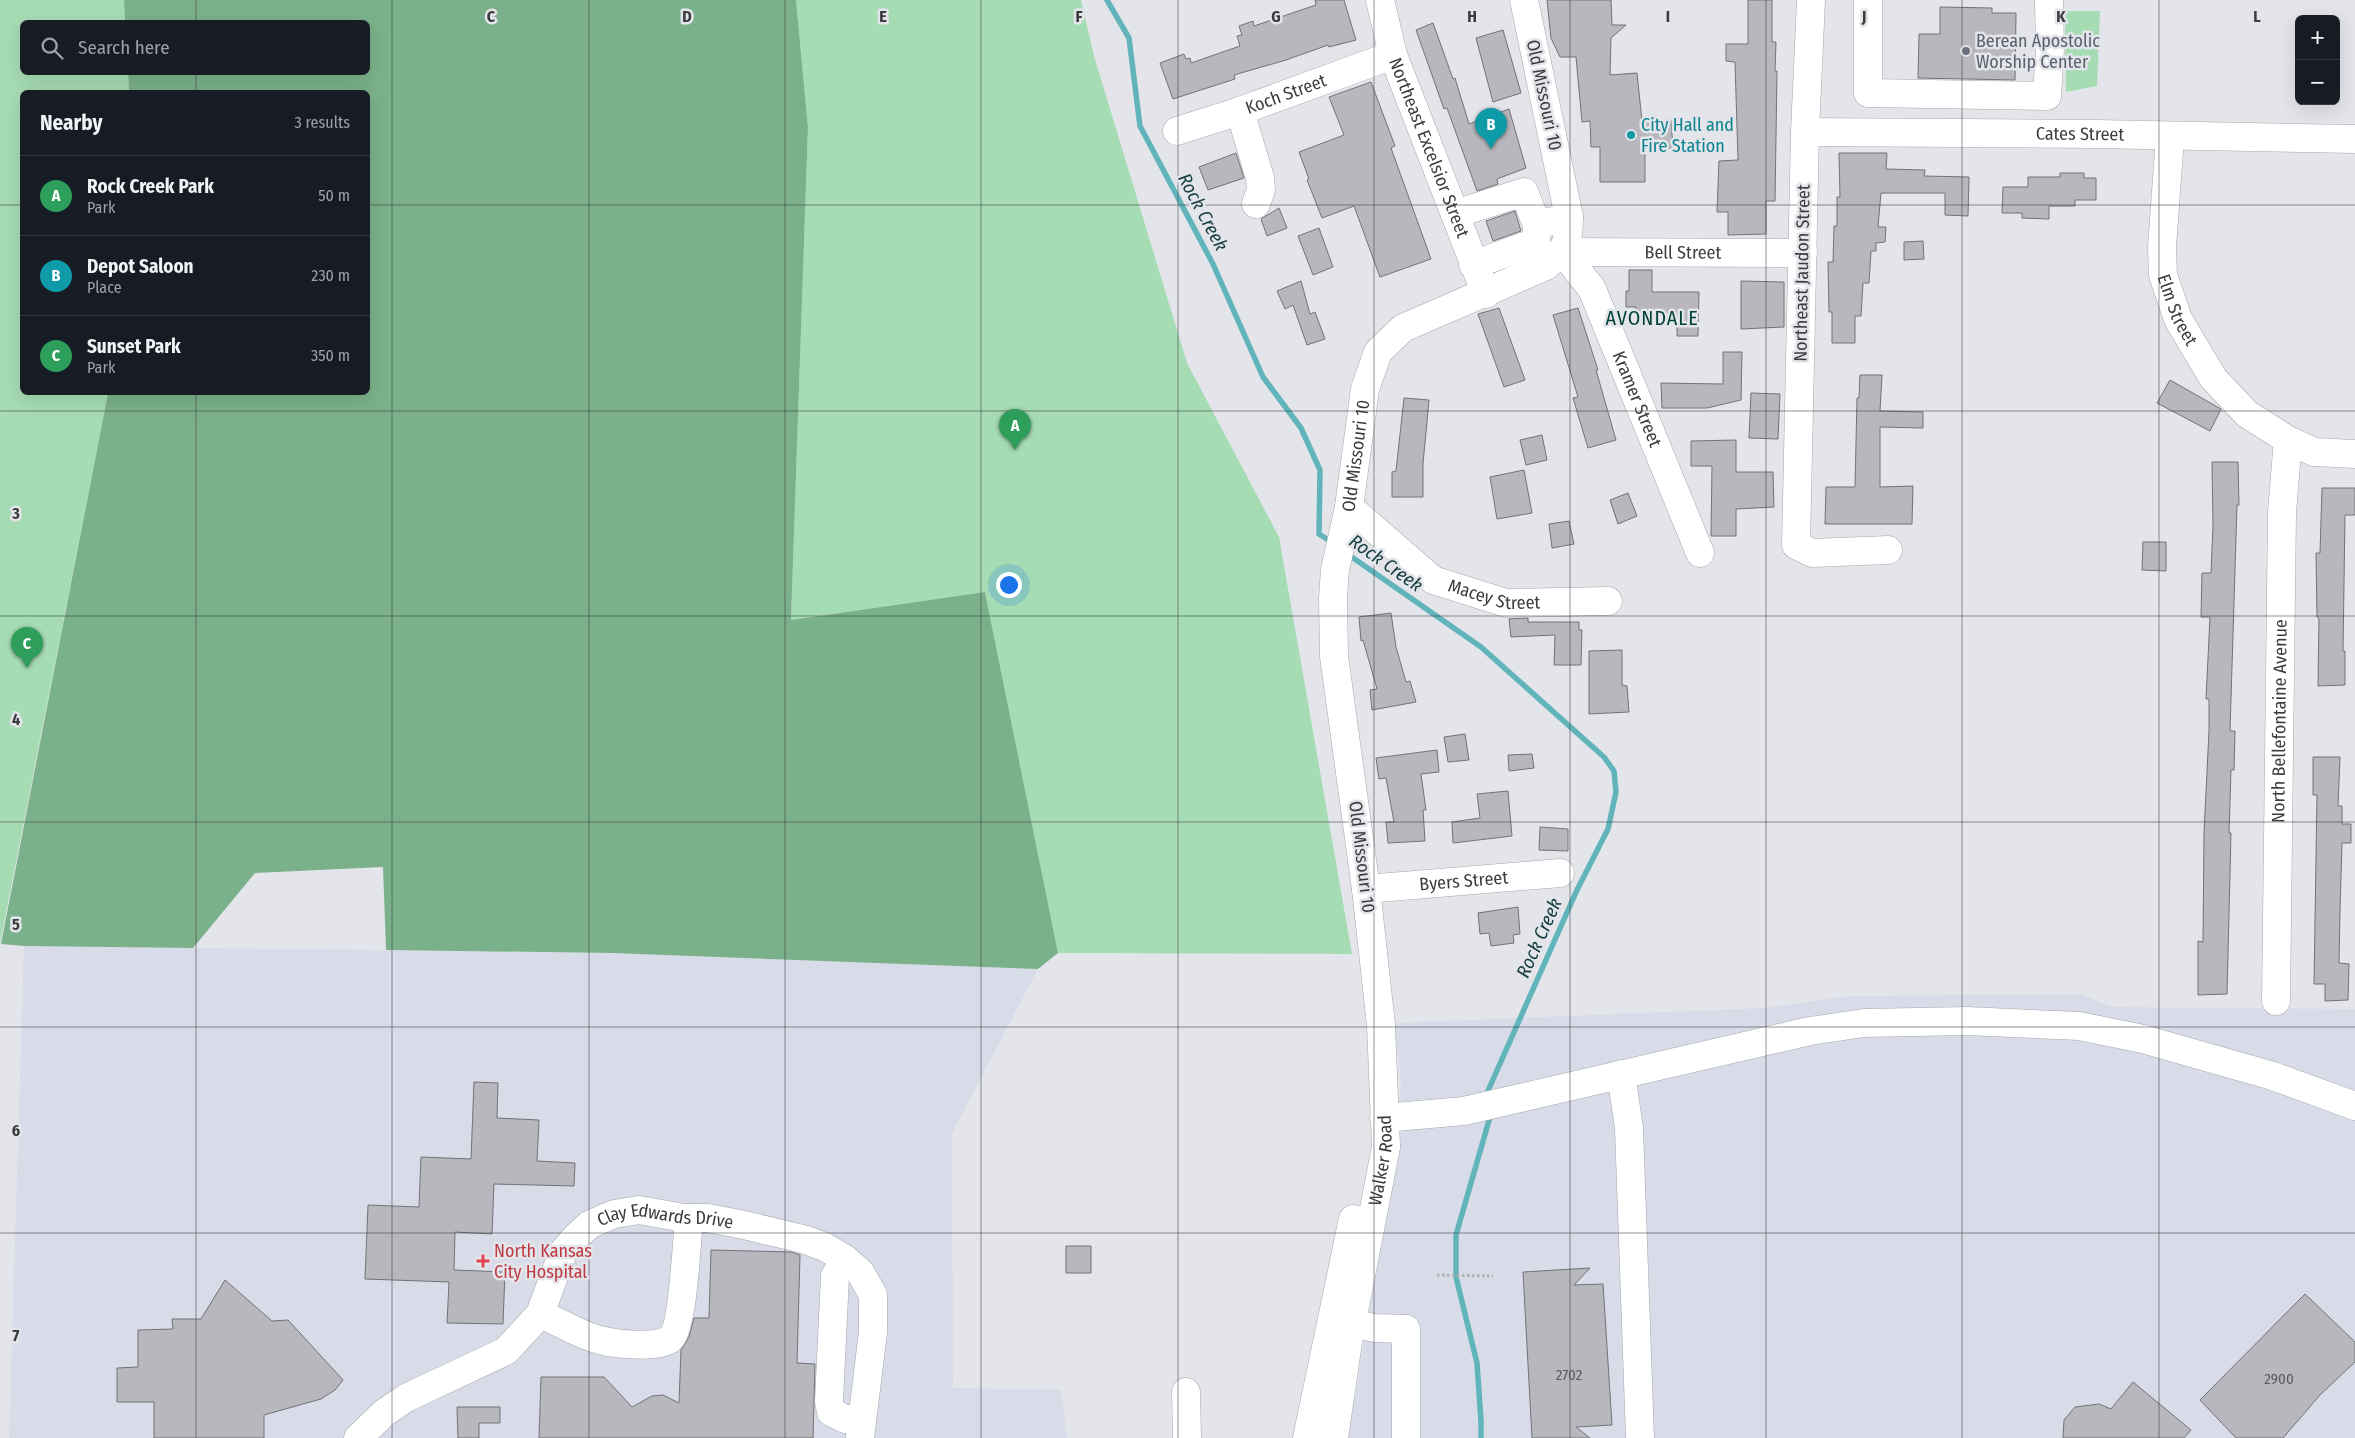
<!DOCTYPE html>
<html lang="en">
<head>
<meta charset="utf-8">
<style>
	:root { --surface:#171b24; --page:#242831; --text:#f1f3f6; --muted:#9ea1a6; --line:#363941; --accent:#367b6f }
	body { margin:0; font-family:"Fira Sans Condensed",sans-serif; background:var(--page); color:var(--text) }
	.controls { position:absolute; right:15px; top:15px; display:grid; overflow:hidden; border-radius:8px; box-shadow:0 5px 20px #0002 }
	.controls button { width:45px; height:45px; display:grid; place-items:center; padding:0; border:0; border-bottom:1px solid var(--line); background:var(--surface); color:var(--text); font:25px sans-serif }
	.you { position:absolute; left:1008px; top:584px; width:18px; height:18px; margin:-12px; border:4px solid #fff; border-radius:50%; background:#1a73e8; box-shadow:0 0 0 8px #1a73e833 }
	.badge { display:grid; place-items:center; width:32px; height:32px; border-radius:50%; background:var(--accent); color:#fff; font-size:16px; font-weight:700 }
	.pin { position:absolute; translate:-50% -41px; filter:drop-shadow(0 1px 2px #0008) }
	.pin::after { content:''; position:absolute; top:26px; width:18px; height:15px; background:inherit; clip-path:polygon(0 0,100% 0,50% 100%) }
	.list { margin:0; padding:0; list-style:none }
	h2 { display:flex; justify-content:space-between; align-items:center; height:65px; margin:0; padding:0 20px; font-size:21px }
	h2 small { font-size:16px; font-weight:400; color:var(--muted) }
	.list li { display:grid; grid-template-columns:32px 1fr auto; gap:15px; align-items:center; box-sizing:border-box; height:80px; padding:0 20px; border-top:1px solid var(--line) }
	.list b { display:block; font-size:19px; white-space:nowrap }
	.list p { margin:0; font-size:16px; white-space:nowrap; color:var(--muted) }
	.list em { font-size:16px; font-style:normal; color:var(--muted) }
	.icon { flex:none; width:28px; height:28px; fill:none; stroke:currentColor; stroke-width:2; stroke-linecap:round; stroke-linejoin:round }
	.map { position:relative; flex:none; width:2355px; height:1438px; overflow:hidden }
	.search { position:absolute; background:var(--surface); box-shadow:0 5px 20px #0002; left:20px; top:20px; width:350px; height:55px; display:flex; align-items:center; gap:12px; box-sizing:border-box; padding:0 18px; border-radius:8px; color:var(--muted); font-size:19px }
	.panel { position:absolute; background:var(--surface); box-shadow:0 5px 20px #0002; left:20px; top:90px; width:350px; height:305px; border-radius:8px }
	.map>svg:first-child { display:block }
	.built { fill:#d8dce9 }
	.green { fill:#a6dcb4 }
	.forest { fill:#7bb18a }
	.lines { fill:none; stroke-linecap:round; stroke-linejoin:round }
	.stream { stroke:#62b4bb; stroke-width:5.5 }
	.building { fill:#b7b7bd; stroke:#727277 }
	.minor-casing { stroke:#a6a7ad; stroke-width:29 }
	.path { stroke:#aeb0b4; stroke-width:3; stroke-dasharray:2.5 2.5; stroke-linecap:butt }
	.minor { stroke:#fff; stroke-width:28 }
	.grid { fill:none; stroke:#3b3c3e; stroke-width:1; stroke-opacity:0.55 }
	.worship-dot { fill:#6b7280; stroke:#e3e5ea; stroke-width:2 }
	.culture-dot { fill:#0f9aa8; stroke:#e3e5ea; stroke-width:2 }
	.health-dot { fill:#e0444e; stroke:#e3e5ea; stroke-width:2 }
	.labels { text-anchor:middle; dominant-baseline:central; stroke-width:5; stroke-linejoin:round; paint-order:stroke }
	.number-label { font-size:15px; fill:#5a5b5e }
	.worship-label { font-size:18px; fill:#5b616d; stroke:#e3e5ea; text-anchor:start }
	.street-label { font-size:18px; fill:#3b3c3e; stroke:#e3e5ea }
	.culture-label { font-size:18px; fill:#0d838f; stroke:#e3e5ea; text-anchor:start }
	.health-label { font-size:18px; fill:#be3a42; stroke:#e3e5ea; text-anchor:start }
	.water-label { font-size:19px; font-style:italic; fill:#143c3f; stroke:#e3e5ea }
	.quarter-label { font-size:20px; letter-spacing:1px; fill:#024239; stroke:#e3e5ea }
	.grid-label { font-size:16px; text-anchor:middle; font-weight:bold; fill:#3b3c3e; stroke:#e3e5ea; stroke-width:5; stroke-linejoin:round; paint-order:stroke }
</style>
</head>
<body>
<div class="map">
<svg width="2355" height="1438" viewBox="0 0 2355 1438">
	<rect width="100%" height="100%" fill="#e3e5ea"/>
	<path class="built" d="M 24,946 L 612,953 L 1038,969 L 952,1133 L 953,1388 L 1061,1390 L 1067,1438 L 9,1438 Z
		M 2081,994 L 2111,1007 L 2355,1009 L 2355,1438 L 1348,1438 L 1396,1154 L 1401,1080 L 1394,1023 L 1765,1008 L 1850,996 Z"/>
	<path class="green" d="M 0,0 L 124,0 L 125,22 L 22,22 L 22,72 L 128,73 L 129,92 L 22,92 L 22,392 L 108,393 L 0,944 Z
		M 796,0 L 1081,0 L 1094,56 L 1187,363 L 1279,537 L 1352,954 L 1058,953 L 985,592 L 791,620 L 808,127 Z
		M 2065,11 L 2100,11 L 2097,86 L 2066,92 Z"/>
	<path class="forest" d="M 124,0 L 796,0 L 808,127 L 791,620 L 985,592 L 1058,953 L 1038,969 L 612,953 L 386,950 L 383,867 L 255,873 L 193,948 L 24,946 L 1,944 L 108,393 L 368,392 L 368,92 L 129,92 L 128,73 L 368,72 L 368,22 L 125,22 Z"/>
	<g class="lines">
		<path class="stream" d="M 1107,0 L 1129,38 L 1140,126 L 1213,264 L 1263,377 L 1301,428 L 1320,470 L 1319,534 L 1333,543
			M 1346,553 L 1481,647 L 1604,757 L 1614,771 L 1616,792 L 1608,829 L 1577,890 L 1487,1093
			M 1481,1438 L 1481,1421 L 1477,1363 L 1456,1277 L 1456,1235 L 1490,1117"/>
	</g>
	<path class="building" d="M 1315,0 L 1344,0 L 1356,40 L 1329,47 L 1328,45 L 1286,60 L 1234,75 L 1235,79 L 1173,99 L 1160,63 L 1184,54 L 1186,59 L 1190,58 L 1191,63 L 1240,46 L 1237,36 L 1242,35 L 1239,26 L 1253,21 L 1254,26 L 1316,5 Z
		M 1547,0 L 1611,0 L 1612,25 L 1626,25 L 1611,38 L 1610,75 L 1637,73 L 1642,121 L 1671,120 L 1673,148 L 1645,148 L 1645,182 L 1600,182 L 1600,147 L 1591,147 L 1590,121 L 1582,122 L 1576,57 L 1560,57 L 1551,38 Z
		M 1748,0 L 1772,0 L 1772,42 L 1776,42 L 1775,71 L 1777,71 L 1775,201 L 1766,201 L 1766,234 L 1728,235 L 1728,212 L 1717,212 L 1719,161 L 1738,160 L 1735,62 L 1726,61 L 1726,44 L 1748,44 Z
		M 1940,7 L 1992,8 L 1992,13 L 2016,13 L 2015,80 L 1918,78 L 1919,34 L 1940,34 Z
		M 1433,23 L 1453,79 L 1455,78 L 1469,124 L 1509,109 L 1526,168 L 1497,179 L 1498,184 L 1477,191 L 1447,108 L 1444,109 L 1416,30 Z
		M 1503,30 L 1521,93 L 1493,102 L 1476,38 Z
		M 1371,82 L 1395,146 L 1391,148 L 1431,259 L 1380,277 L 1354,206 L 1322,218 L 1307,180 L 1309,179 L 1299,152 L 1344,135 L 1329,97 Z
		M 1236,153 L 1244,178 L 1208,190 L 1199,167 Z
		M 1839,153 L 1887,153 L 1886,169 L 1925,170 L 1924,176 L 1969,177 L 1968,216 L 1945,215 L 1945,193 L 1881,193 L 1878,227 L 1886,227 L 1885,242 L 1876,243 L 1876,251 L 1871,251 L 1869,283 L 1863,283 L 1861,316 L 1855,316 L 1855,343 L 1832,343 L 1832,312 L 1829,312 L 1828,262 L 1833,262 L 1834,226 L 1837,226 L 1837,197 L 1840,197 Z
		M 2060,173 L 2084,173 L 2084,178 L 2096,178 L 2096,200 L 2075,200 L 2075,206 L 2049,206 L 2049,219 L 2022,218 L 2022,213 L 2002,213 L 2003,187 L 2028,187 L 2028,177 L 2060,177 Z
		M 1279,208 L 1287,228 L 1267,236 L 1261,219 Z
		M 1515,211 L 1521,231 L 1493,241 L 1486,221 Z
		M 1319,228 L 1333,267 L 1313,275 L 1298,236 Z
		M 1923,241 L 1924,259 L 1904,260 L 1904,242 Z
		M 1629,270 L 1652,270 L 1652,292 L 1699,292 L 1698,336 L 1677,336 L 1677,317 L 1636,316 L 1636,307 L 1626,307 L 1626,291 L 1629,291 Z
		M 1301,281 L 1310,314 L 1315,312 L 1325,339 L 1307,345 L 1293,305 L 1285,309 L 1277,291 Z
		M 1741,281 L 1784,282 L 1784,327 L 1741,329 Z
		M 1499,308 L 1525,380 L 1504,387 L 1478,314 Z
		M 1578,308 L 1598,370 L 1596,370 L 1616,440 L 1588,448 L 1573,398 L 1578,397 L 1553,315 Z
		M 1723,352 L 1742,352 L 1741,400 L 1707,408 L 1662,408 L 1661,383 L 1723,384 Z
		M 1860,375 L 1882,375 L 1880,411 L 1923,412 L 1923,428 L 1880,427 L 1880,487 L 1913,486 L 1912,524 L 1825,524 L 1826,487 L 1855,487 L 1857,398 L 1859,398 Z
		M 2170,380 L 2221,409 L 2210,431 L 2157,403 Z
		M 1751,393 L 1780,394 L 1778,439 L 1749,438 Z
		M 1404,398 L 1429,400 L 1423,464 L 1423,497 L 1392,497 L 1392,472 L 1396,471 Z
		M 1542,435 L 1547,460 L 1526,465 L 1520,440 Z
		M 1736,440 L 1736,472 L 1773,472 L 1774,507 L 1736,509 L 1736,536 L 1711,536 L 1712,466 L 1691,466 L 1691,441 Z
		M 2212,462 L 2238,462 L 2239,505 L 2237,505 L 2230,731 L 2235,731 L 2234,770 L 2231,770 L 2229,833 L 2231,833 L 2227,994 L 2198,995 L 2198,941 L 2203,942 L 2204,833 L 2209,731 L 2209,699 L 2206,699 L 2210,617 L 2201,617 L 2202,573 L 2211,573 L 2213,526 Z
		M 1524,470 L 1532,513 L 1497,519 L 1490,477 Z
		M 2322,488 L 2355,488 L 2355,515 L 2345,515 L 2343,651 L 2345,651 L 2345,685 L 2318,686 L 2319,619 L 2317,617 L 2316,553 L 2320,553 Z
		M 1628,493 L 1637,516 L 1618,524 L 1610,500 Z
		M 1569,521 L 1574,544 L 1552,548 L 1549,524 Z
		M 2143,542 L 2166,542 L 2166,571 L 2142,570 Z
		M 1391,613 L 1396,647 L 1406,682 L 1410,681 L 1416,702 L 1372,710 L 1370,690 L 1377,689 L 1363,640 L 1361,641 L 1359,617 Z
		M 1528,618 L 1528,622 L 1579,622 L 1579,630 L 1582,630 L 1581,665 L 1554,665 L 1555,635 L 1511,637 L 1509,619 Z
		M 1622,650 L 1622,685 L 1627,686 L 1629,712 L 1589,714 L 1589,651 Z
		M 1465,734 L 1469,760 L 1448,762 L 1444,737 Z
		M 1437,750 L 1439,772 L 1421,774 L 1426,810 L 1423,810 L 1425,841 L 1388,843 L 1386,822 L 1394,822 L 1386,778 L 1379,779 L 1376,758 Z
		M 1532,754 L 1534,768 L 1509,771 L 1508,755 Z
		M 2313,757 L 2340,757 L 2338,806 L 2342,806 L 2342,824 L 2351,824 L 2351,843 L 2342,843 L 2340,910 L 2339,963 L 2349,964 L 2348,1000 L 2325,1001 L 2325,984 L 2314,984 L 2317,795 L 2313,795 Z
		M 1508,791 L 1512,836 L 1453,843 L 1452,822 L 1480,818 L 1477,794 Z
		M 1540,827 L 1568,829 L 1568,851 L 1539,850 Z
		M 1518,907 L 1520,934 L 1513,935 L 1514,943 L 1491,946 L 1489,933 L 1480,934 L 1478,913 Z
		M 474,1082 L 498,1083 L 497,1118 L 539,1120 L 537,1161 L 575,1163 L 574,1186 L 494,1184 L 492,1234 L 455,1232 L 454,1270 L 505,1272 L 503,1324 L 447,1323 L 449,1282 L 365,1279 L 368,1205 L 419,1207 L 421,1157 L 471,1159 Z
		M 1066,1246 L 1091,1246 L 1091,1273 L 1066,1273 Z
		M 711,1250 L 791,1252 L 800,1255 L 797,1363 L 815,1364 L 813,1438 L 539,1438 L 541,1377 L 604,1377 L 632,1407 L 652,1396 L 663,1395 L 679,1403 L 681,1350 L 689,1337 L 694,1318 L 709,1318 Z
		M 1590,1268 L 1574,1285 L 1603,1284 L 1612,1425 L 1576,1427 L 1590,1438 L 1532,1438 L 1523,1272 Z
		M 225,1280 L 272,1321 L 288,1320 L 343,1380 L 335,1390 L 321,1399 L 264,1415 L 264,1438 L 154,1438 L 154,1402 L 117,1402 L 117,1368 L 138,1367 L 138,1330 L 173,1329 L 172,1319 L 201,1319 Z
		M 2305,1294 L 2355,1342 L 2355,1362 L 2320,1395 L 2283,1438 L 2236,1438 L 2200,1400 Z
		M 2133,1382 L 2191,1430 L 2184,1438 L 2063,1438 L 2064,1420 L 2075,1407 L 2099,1404 L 2111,1409 Z
		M 457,1407 L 500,1407 L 500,1423 L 479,1423 L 479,1438 L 458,1438 Z"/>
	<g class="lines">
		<g class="minor-casing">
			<g id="minor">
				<path id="s1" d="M 1380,0 L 1393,55 L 1486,294"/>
				<path d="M 1811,0 L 1805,132 L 1796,545 L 1812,553 L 1888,550"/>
				<path d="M 1868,0 L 1868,93 L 2047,96 L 2050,49 L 2049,0"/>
				<path d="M 1240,111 L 1260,178 L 1261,190 L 1256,204"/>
				<path id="s2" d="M 1177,131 L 1240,111 L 1393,55"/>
				<path id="s3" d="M 1805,132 L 2096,134 L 2355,139"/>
				<path id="s4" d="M 2170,137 L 2162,247 L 2163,275 L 2178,319 L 2213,378 L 2247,414 L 2288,440 L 2314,452 L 2355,454"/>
				<path d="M 1455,214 L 1524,192 L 1537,225 L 1569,217"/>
				<path id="s5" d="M 1563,252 L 1592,289 L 1700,553"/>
				<path id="s6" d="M 1563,252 L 1803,253"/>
				<path d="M 1473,265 L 1536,242 L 1537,225"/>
				<path id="s7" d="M 1349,507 L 1433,580 L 1506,603 L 1608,601"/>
				<path id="s8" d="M 1366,889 L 1560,873"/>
				<path id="s9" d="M 2276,1001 L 2282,512 L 2288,440"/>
				<path d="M 1621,1074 L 1629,1128 L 1640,1438"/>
				<path d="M 1384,1118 L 1464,1111 L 1810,1031 L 1864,1023 L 1967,1021 L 2079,1026 L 2143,1039 L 2273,1076 L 2355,1106"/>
				<path d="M 845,1259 L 835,1276 L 829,1401 L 831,1412 L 845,1419 L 862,1420"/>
				<path d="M 540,1314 C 560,1322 579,1335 600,1340 C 614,1344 660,1349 671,1338 C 683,1326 687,1239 689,1218"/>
				<path d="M 1333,1318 L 1374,1328 L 1406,1329 L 1406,1438"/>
				<path d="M 1186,1392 L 1187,1438"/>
				<path id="s10" d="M 358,1438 L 384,1413 L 406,1398 L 506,1351 L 540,1314 L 563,1252 L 575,1238 L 589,1225 L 614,1214 L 639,1210 L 684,1218 L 708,1218 L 744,1225 L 803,1239 L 825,1247 L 845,1259 L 860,1272 L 873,1295 L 873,1332 L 860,1438"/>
				<path d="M 1307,1438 L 1353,1219"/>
				<path id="s11" d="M 1334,1438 L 1348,1342 L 1386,1147 L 1381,1025 L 1366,889 L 1334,656 L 1333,598 L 1335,570 L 1349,507 L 1365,389 L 1378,352 L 1403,328 L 1546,266 C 1566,249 1569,243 1569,217 L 1524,0"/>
			</g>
		</g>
		<path class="path" d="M 1437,1275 L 1493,1276"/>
		<use href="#minor" class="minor"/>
	</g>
	<path class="grid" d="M 196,0 L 196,22M 392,0 L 392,1438M 589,0 L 589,1438M 785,0 L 785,1438M 981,0 L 981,1438M 1178,0 L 1178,1438M 1374,0 L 1374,1438M 1570,0 L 1570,1438M 1766,0 L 1766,1438M 1962,0 L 1962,1438M 2159,0 L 2159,1438M 196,72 L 196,92M 0,205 L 22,205M 368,205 L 2355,205M 196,392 L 196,1438M 0,411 L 2355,411M 0,616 L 2355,616M 0,822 L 2355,822M 0,1027 L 2355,1027M 0,1233 L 2355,1233"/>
	<circle class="worship-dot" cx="1966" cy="51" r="5"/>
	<circle class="culture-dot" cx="1631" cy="135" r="5"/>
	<path class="health-dot" d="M480.5 1253.5h5v5h5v5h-5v5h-5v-5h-5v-5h5z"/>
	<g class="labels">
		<g class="number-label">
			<text x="1569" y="1375">2702</text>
			<text x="2279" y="1379">2900</text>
		</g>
		<g class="worship-label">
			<text x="1976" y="41">Berean Apostolic<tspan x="1976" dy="21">Worship Center</tspan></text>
		</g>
		<g class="street-label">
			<text stroke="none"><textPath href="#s2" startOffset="115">Koch Street</textPath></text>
			<text transform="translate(1544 95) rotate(78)">Old Missouri 10</text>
			<text stroke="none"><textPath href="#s3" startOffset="275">Cates Street</textPath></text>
			<text stroke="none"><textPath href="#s1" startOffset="156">Northeast Excelsior Street</textPath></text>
			<text stroke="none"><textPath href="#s6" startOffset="120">Bell Street</textPath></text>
			<text transform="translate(1802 273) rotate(-89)">Northeast Jaudon Street</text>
			<text stroke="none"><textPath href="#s4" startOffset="176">Elm Street</textPath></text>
			<text stroke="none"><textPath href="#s5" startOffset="166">Kramer Street</textPath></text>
			<text stroke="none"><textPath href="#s11" startOffset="992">Old Missouri 10</textPath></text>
			<text stroke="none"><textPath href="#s7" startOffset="175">Macey Street</textPath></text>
			<text stroke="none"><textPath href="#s9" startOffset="280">North Bellefontaine Avenue</textPath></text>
			<text transform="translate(1362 857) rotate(83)">Old Missouri 10</text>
			<text stroke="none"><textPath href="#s8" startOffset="98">Byers Street</textPath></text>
			<text stroke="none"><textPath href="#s11" startOffset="282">Walker Road</textPath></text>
			<text stroke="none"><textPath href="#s10" startOffset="406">Clay Edwards Drive</textPath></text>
		</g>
		<g class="culture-label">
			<text x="1641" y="125">City Hall and<tspan x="1641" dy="21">Fire Station</tspan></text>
		</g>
		<g class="health-label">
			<text x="494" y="1251">North Kansas<tspan x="494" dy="21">City Hospital</tspan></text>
		</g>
		<g class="water-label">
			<text transform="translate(1203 212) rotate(62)">Rock Creek</text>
			<text transform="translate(1386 563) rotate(35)">Rock Creek</text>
			<text transform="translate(1539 938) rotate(-66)">Rock Creek</text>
		</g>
		<g class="quarter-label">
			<text x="1652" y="318">AVONDALE</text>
		</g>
	</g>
	<g class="grid-label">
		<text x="491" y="22">C</text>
		<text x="687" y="22">D</text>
		<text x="883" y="22">E</text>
		<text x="1079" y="22">F</text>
		<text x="1276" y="22">G</text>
		<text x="1472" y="22">H</text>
		<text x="1668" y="22">I</text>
		<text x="1864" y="22">J</text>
		<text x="2061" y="22">K</text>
		<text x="2257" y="22">L</text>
		<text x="16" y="519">3</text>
		<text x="16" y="725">4</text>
		<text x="16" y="930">5</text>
		<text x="16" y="1136">6</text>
		<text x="16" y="1341">7</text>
	</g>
</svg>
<div class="controls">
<button>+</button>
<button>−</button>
</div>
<div class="you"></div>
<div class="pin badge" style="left:1015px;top:450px;background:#2e9e5b">A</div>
<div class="pin badge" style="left:1491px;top:149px;background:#0f9aa8">B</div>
<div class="pin badge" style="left:27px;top:668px;background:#2e9e5b">C</div>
<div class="search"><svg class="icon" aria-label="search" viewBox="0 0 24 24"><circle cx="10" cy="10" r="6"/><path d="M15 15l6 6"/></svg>Search here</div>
<section class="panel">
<h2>Nearby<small>3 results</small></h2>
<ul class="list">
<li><span class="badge" style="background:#2e9e5b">A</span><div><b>Rock Creek Park</b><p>Park</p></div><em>50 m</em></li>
<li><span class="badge" style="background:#0f9aa8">B</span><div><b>Depot Saloon</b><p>Place</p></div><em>230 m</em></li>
<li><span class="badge" style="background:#2e9e5b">C</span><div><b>Sunset Park</b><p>Park</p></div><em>350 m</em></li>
</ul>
</section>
</div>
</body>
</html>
